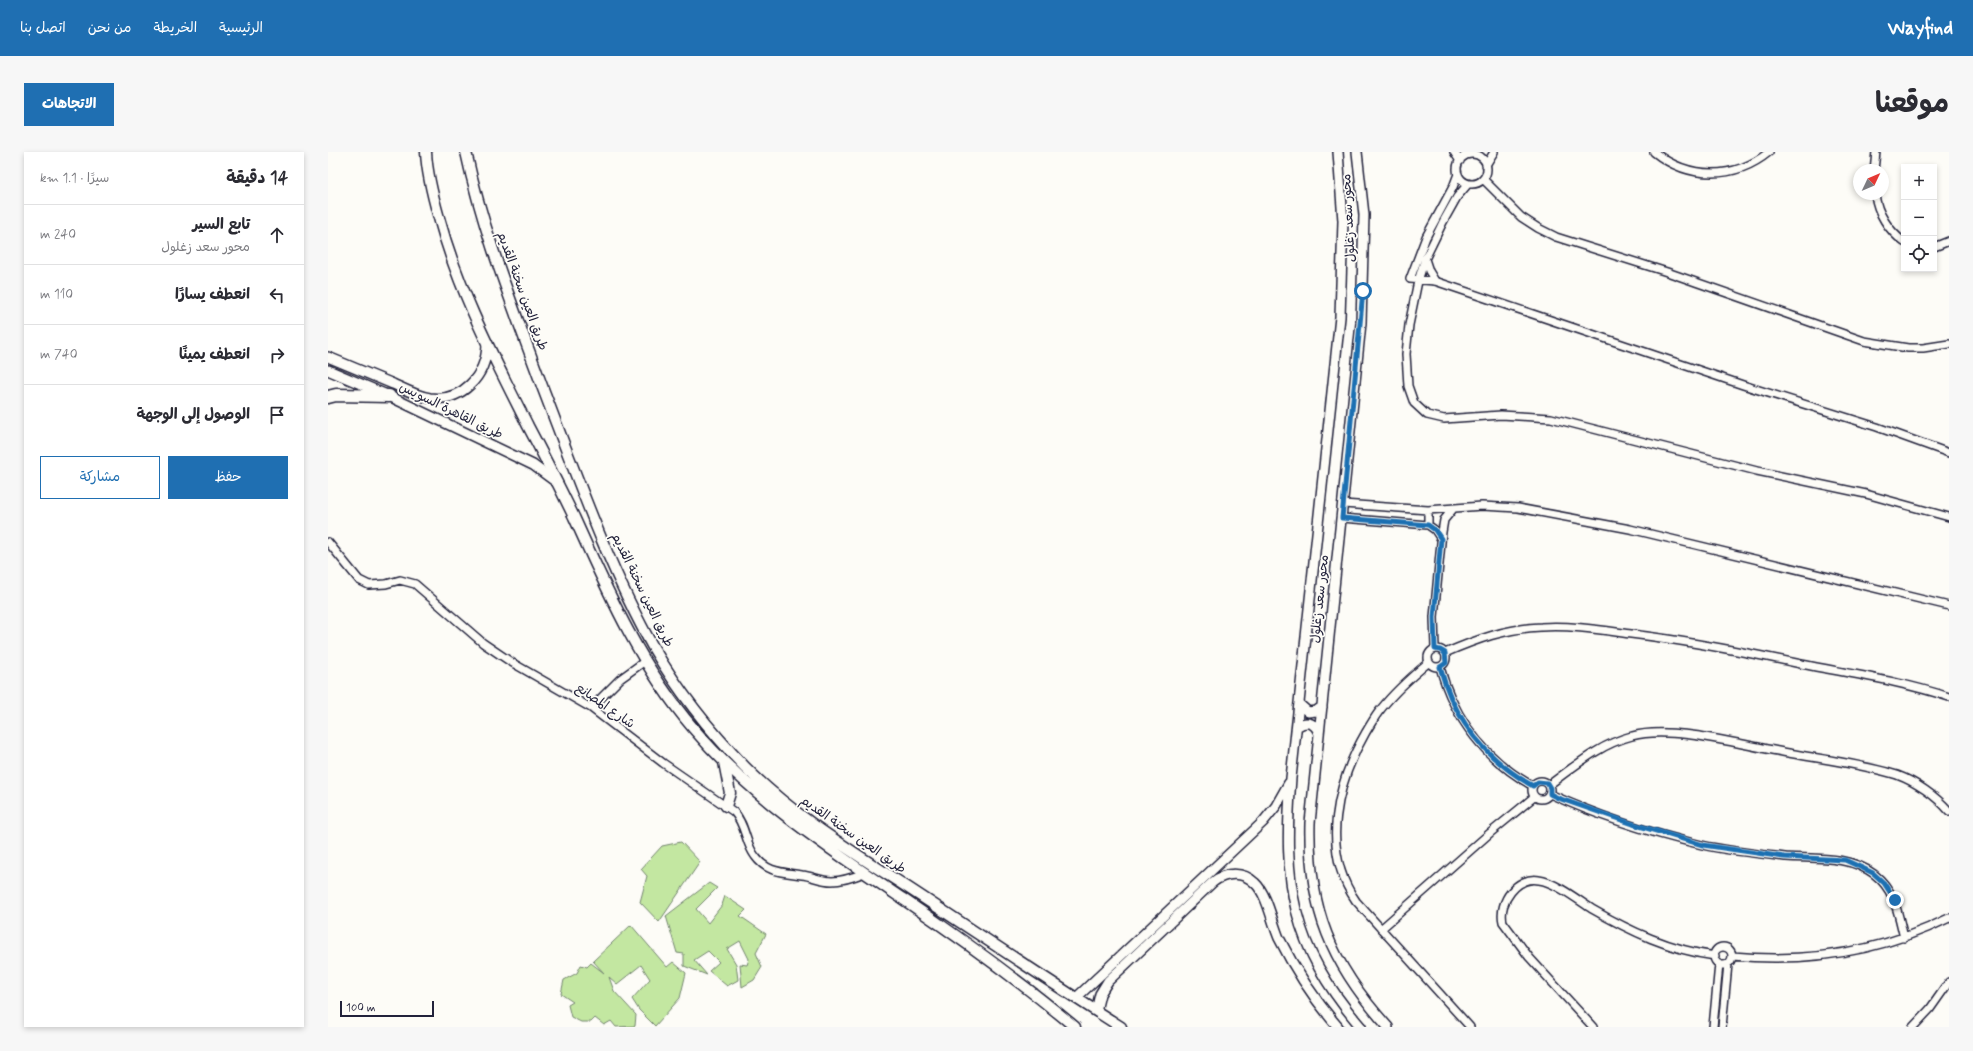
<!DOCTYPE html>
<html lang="ar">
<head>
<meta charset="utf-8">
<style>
	:root { --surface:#fff; --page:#f7f7f7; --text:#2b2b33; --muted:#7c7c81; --line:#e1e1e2; --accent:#1f6fb2 }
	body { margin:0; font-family:Mynerve,"Playpen Sans Arabic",sans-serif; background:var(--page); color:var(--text); direction:rtl }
	.controls { position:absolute; right:12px; top:12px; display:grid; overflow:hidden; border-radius:0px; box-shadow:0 2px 6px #0003 }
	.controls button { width:36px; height:36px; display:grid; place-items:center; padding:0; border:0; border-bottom:1px solid var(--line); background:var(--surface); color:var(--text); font:20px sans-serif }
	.compass { position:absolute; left:1525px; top:12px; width:36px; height:36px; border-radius:50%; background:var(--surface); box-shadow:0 2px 6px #0003; rotate:46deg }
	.scale { position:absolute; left:12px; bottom:10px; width:94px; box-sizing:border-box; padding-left:4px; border:2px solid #22223b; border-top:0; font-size:11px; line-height:14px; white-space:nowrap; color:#22223b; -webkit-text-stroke:3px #fdfcf7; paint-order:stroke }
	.stop { position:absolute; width:12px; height:12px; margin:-9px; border:3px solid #1f6fb2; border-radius:50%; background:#fff }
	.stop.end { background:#1f6fb2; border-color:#fff; box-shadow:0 1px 4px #0008 }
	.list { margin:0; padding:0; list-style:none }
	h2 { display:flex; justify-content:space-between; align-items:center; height:52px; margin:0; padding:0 16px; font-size:17px }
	h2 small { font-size:13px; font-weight:400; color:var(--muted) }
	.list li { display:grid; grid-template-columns:26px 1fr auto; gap:12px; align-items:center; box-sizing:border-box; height:60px; padding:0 16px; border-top:1px solid var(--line) }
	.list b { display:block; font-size:15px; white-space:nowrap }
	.list p { margin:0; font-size:13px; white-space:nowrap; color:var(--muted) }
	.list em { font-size:13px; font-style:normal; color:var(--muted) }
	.actions { display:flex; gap:8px; padding:12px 16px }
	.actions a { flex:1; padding:9px 0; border:1px solid var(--accent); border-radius:0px; text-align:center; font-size:14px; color:var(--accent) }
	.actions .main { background:var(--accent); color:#fff }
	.icon { flex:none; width:22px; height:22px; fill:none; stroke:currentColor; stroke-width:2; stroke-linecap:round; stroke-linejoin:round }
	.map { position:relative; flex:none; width:1621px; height:875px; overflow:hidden; direction:ltr; border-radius:0px }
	header { display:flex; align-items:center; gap:24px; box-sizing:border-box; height:56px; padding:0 20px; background:var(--accent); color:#fff }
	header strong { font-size:19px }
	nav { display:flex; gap:22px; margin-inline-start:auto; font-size:14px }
	.intro { display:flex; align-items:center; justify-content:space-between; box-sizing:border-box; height:96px; padding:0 24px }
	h1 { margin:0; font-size:28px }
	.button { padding:10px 18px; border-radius:0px; background:var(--accent); color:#fff; font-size:14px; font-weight:700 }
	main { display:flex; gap:24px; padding:0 24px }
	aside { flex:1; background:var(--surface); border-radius:0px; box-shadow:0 2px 6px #0003 }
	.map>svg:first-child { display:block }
	.green { fill:#c3e7a1; stroke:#72846e }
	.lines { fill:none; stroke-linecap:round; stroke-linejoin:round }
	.street-casing { stroke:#22223b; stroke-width:10 }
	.secondary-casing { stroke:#22223b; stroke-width:12 }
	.primary-casing { stroke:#22223b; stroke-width:13 }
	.highway-casing { stroke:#22223b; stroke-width:15 }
	.street { stroke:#fdfcf7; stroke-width:7 }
	.secondary { stroke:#fdfcf7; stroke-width:9 }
	.primary { stroke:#fdfcf7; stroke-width:10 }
	.highway { stroke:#fdfcf7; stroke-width:12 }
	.route { stroke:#1f6fb2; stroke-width:5 }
	.labels { text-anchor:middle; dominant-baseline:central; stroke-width:3.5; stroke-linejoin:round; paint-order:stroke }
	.street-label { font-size:13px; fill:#22223b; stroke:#fdfcf7 }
</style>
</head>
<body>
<header>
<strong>Wayfind</strong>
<nav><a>الرئيسية</a><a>الخريطة</a><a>من نحن</a><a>اتصل بنا</a></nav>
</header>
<div class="intro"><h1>موقعنا</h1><a class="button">الاتجاهات</a></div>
<main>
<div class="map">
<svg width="1621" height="875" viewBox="0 0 1621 875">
	<rect width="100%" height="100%" fill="#fdfcf7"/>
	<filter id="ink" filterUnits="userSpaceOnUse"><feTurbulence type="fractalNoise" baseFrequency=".025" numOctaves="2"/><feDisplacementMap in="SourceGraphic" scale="8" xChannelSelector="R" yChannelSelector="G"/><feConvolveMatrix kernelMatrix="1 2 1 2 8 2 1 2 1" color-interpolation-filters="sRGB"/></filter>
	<g filter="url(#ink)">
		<path class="green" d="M 353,690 L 372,710 L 331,770 L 312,750 L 319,724 L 313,717 L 334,694 Z
			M 381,731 L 389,736 L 368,757 L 380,771 L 394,753 L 397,744 L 418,758 L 412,764 L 438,782 L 428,801 L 434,815 L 426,828 L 414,835 L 412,812 L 419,813 L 421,807 L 412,789 L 399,797 L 408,812 L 410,828 L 399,834 L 381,819 L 391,810 L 380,799 L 366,808 L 379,823 L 356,814 L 356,802 L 349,801 L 338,764 Z
			M 303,773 L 339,815 L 345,810 L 358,821 L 352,846 L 327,874 L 311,858 L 304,847 L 322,827 L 313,813 L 289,832 L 281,825 L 286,839 L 308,863 L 307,874 L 288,875 L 283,869 L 276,873 L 267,866 L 263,870 L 253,870 L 243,865 L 240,853 L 245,850 L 233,842 L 236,828 L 249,821 L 253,813 L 259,815 L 263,811 L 276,821 L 265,809 Z"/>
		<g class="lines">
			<g class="street-casing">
				<path id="street" d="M 1126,0 L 1132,9
					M 1326,0 C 1361,28 1407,28 1441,0
					M1129 17a15 15 0 1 1 30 0a15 15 0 1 1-30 0Z
					M 1158,13 L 1166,0
					M 1546,18 L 1548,0
					M 1130,22 L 1125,35 L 1098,85 L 1082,127 L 1107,129 L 1415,233 L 1549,275 L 1621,301
					M 1155,27 L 1193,65 L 1210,76 L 1228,85 L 1339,120 L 1536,189 L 1580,196 L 1595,196 L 1621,192
					M 1140,32 L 1129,45 L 1115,70 L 1097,107 L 1090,129 L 1081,173 L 1078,202 L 1080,234 L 1086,251 L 1099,263 L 1116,267 L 1173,263 L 1223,266 L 1429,319 L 1538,342 L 1621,365
					M 1547,42 C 1549,61 1561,79 1576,90
					M 1606,95 L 1621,89
					M 1097,107 L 1101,119 L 1107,129
					M 1015,352 L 1100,358 L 1154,354 L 1190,356 L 1302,377 L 1621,454
					M 1014,366 L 1100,373 L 1107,378 L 1113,387
					M 1100,373 L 1100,358
					M 0,390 L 31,428 L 41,433 L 58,432 L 72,428 L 87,432 L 155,491 L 183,510 L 263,556 L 335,611 L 406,660 C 418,673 417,691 427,704 C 439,721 455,720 474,723 C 484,724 493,729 504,729 C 515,729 526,725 536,721
					M1100 506a9 9 0 1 1 18 0a9 9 0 1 1-18 0Z
					M 1107,497 L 1106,465 L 1114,380 L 1116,368 L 1125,357
					M 1117,501 C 1147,488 1179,476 1213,475 C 1243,473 1273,478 1303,482 C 1361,489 1417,500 1473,512 C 1523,522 1573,529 1621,545
					M 1101,510 C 1083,525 1067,539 1053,557 C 1047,564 1043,572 1038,580 C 1009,630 992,698 1028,749 L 1142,875
					M 1112,515 C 1126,567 1158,608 1205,634
					M 263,556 L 292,527 L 317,509
					M1204 638a9 9 0 1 1 18 0a9 9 0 1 1-18 0Z
					M 1221,633 C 1247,614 1272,592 1304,584 C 1342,573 1410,592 1450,599 C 1490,607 1531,611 1569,623 C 1588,630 1608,644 1621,659
					M 1222,642 C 1270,664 1323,681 1374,693 C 1401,699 1430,702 1458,705 C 1487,707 1521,703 1546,722 C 1567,738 1570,761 1576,786
					M 1053,777 L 1162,681 L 1206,645
					M1386 804a9 9 0 1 1 18 0a9 9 0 1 1-18 0Z
					M 1404,804 C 1480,811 1553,800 1621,766
					M 1265,875 L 1201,805 L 1175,770 C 1170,750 1189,724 1211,728 C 1227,730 1250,748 1264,757 C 1302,779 1342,798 1387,804
					M 1385,875 L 1391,812
					M 1394,875 L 1400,812
					M 1585,875 L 1602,857 L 1621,830"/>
			</g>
			<g class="secondary-casing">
				<path id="secondary" d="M 1010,0 L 1015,69 L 1012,165 L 963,626 C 955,732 962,792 1033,875
					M 1029,0 L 1036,63 L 1033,171 L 982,671 C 980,757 1003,812 1060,875
					M 0,205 C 22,214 43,223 65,232 C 76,237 89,244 102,246 C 134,250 158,224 159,193
					M 0,218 L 61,244 L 205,313 L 228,330
					M 971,552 L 980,560 L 988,559 L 994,555
					M 970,574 C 979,568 988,571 991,582
					M 748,846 L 935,670 L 948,654 L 961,631
					M 768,859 L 772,842 L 780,829 L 885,730 C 898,720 915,719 927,731 C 939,742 944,770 951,786 C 967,818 986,847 1010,875"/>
			</g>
			<g class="primary-casing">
				<path id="primary" d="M 98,0 C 99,23 105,45 111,66 C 131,140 166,206 200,274 C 216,304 231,334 246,365 C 279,438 312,514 365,576 C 424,646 500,696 575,747 C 634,787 692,829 747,875
					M 138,0 C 155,80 186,157 214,234 C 247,320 281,417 326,497 C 351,540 382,579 417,615 C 465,664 525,700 582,737 C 652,783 722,830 793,875
					M 396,610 L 402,641 L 398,654"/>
			</g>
			<g class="highway-casing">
				<path id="highway" d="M 0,245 L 8,243 L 61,244"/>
			</g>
			<use href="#street" class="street"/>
			<use href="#secondary" class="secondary"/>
			<use href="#primary" class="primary"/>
			<use href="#highway" class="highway"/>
		</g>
	</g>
	<g class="lines" filter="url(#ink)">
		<path class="route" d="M 1035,139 L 1014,366 L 1100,373 L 1107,378 L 1113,387 L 1106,465 L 1107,497 L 1112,498 L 1117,501 L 1118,511 L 1112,515 C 1126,567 1157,607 1205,634 L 1210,630 L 1219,631 L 1222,636 L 1222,642 L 1230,646 L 1305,672 L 1375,693 L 1456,705 L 1517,708 L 1545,721 L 1556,731 L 1567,748"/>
	</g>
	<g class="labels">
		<g class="street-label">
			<text transform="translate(1021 66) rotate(-93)">محور سعد زغلول</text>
			<text transform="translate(194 139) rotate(70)">طريق العين سخنة القديم</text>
			<text transform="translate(123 259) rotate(26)">طريق القاهرة السويس</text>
			<text transform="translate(314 438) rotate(64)">طريق العين سخنة القديم</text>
			<text transform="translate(992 447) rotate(-84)">محور سعد زغلول</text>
			<text transform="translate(277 554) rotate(35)">شارع المصانع</text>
			<text transform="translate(525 683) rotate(35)">طريق العين سخنة القديم</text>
		</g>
	</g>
</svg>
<div class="controls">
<button>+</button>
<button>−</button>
<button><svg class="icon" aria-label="locate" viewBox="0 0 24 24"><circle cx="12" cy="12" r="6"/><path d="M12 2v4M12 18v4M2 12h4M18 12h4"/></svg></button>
</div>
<svg class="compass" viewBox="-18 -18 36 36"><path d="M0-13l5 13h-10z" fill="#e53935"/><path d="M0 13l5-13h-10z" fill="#7c7c81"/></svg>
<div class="scale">100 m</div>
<div class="stop" style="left:1035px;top:139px"></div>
<div class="stop end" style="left:1567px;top:748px"></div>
</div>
<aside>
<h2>14 دقيقة<small>سيرًا · 1.1 km</small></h2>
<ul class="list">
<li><svg class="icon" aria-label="ahead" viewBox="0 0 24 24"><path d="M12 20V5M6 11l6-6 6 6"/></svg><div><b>تابع السير</b><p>محور سعد زغلول</p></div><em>240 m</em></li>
<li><svg class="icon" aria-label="left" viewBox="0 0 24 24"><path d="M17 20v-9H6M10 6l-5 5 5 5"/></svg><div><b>انعطف يسارًا</b></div><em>110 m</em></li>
<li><svg class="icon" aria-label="right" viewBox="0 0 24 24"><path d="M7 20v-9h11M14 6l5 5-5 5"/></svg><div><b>انعطف يمينًا</b></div><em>740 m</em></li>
<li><svg class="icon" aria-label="arrive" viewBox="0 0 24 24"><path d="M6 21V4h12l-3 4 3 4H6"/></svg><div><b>الوصول إلى الوجهة</b></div></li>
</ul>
<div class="actions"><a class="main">حفظ</a><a>مشاركة</a></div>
</aside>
</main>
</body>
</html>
